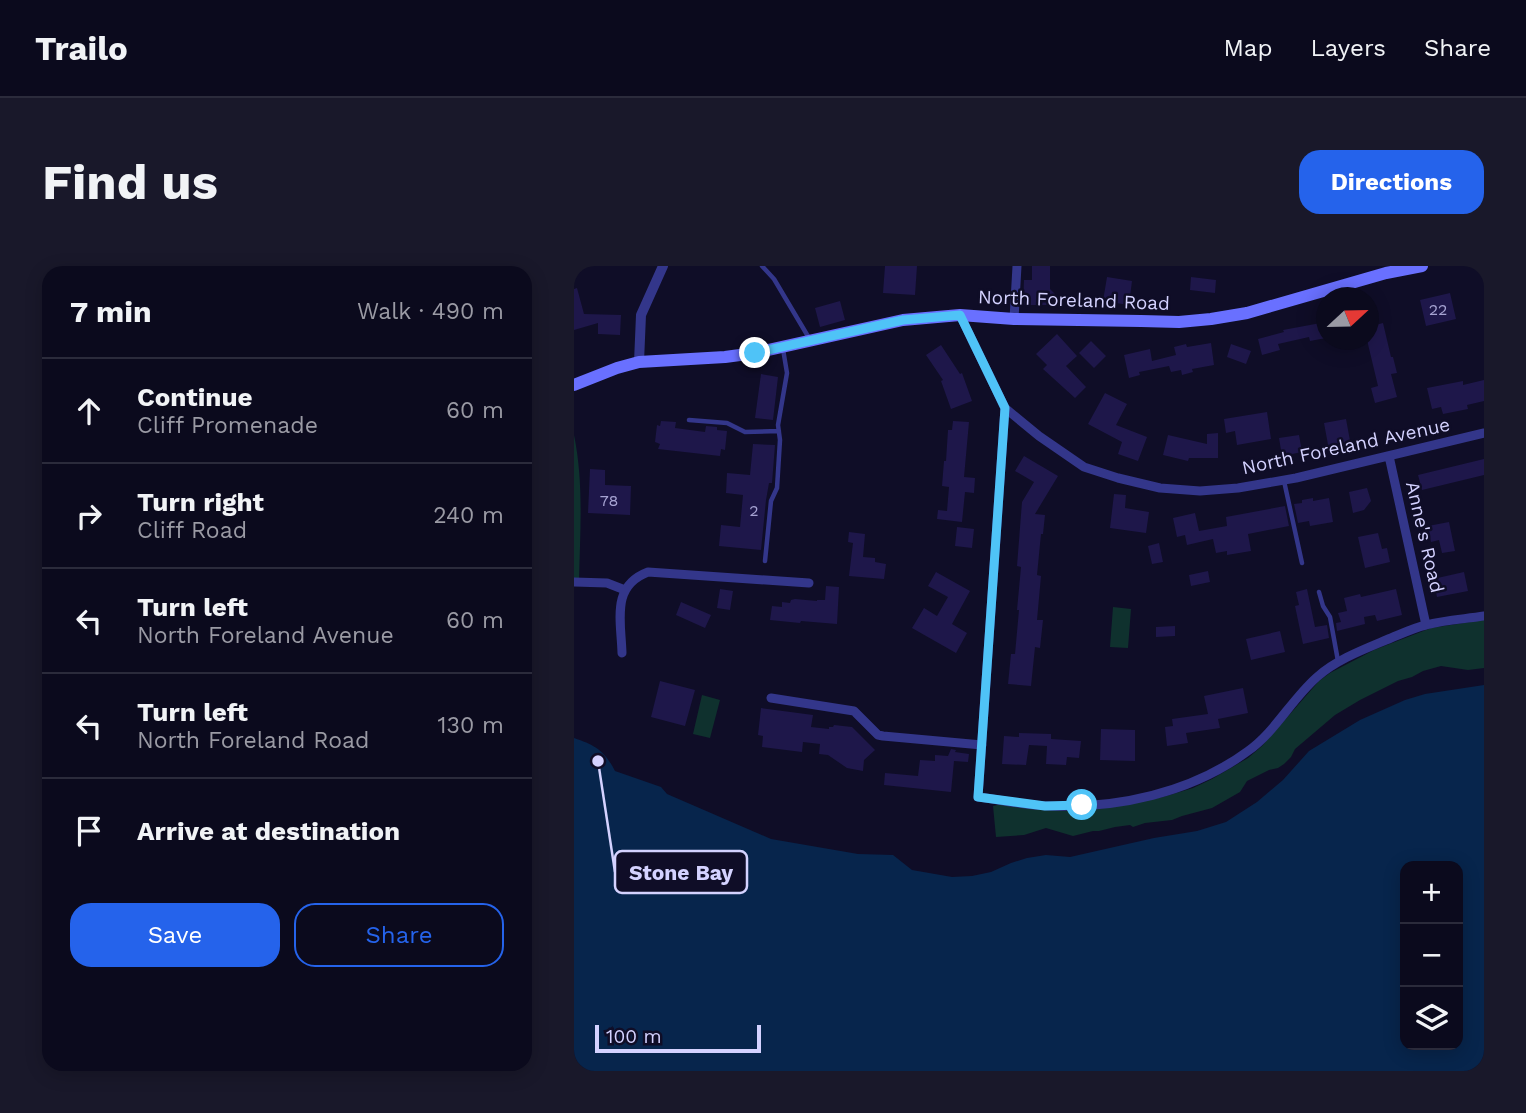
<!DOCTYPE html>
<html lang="en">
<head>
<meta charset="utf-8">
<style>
	:root { --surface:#0b0a1d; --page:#19182a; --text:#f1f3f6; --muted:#9a9aa4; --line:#2b2b3b; --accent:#2563eb }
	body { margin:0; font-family:"Work Sans",sans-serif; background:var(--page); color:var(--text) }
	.controls { position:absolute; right:21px; bottom:21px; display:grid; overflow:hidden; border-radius:14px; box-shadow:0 4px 18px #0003 }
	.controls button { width:63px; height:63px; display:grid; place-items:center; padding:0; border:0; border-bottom:2px solid var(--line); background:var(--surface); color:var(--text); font:35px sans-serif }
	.compass { position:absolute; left:742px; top:21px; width:63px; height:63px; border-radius:50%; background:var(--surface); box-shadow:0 4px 18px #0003; rotate:68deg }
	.scale { position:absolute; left:21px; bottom:18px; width:166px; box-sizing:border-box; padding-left:7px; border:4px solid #d4d2ff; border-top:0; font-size:19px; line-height:24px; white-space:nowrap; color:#d4d2ff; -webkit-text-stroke:5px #0f0d27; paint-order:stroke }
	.stop { position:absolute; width:21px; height:21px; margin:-16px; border:5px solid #4fc3f7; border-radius:50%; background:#fff }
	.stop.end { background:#4fc3f7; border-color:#fff; box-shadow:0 2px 7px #0008 }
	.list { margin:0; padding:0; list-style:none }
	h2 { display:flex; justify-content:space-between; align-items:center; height:91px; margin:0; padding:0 28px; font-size:30px }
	h2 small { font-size:23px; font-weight:400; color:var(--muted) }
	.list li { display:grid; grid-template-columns:46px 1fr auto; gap:21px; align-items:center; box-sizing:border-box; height:105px; padding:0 28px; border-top:2px solid var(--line) }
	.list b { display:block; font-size:26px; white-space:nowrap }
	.list p { margin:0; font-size:23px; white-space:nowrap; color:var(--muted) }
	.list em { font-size:23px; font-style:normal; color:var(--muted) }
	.actions { display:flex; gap:14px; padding:21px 28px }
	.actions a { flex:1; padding:16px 0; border:2px solid var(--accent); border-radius:21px; text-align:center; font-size:24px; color:var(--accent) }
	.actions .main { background:var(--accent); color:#fff }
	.icon { flex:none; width:38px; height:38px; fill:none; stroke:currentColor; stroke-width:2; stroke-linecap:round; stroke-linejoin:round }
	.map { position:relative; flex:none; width:910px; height:805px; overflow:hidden; border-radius:21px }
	header { display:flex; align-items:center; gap:42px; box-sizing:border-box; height:98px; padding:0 35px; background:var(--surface); border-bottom:2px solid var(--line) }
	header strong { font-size:33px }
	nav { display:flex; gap:38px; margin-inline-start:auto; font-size:24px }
	.intro { display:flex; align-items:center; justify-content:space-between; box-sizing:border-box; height:168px; padding:0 42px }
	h1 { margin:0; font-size:49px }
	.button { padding:18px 32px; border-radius:21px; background:var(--accent); color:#fff; font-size:24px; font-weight:700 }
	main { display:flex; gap:42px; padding:0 42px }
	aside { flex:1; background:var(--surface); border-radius:21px; box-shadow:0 4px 18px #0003 }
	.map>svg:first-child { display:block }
	.green { fill:#0f312e }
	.water { fill:#07254c; fill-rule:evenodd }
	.building { fill:#1e174a }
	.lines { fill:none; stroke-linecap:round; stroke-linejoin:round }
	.service { stroke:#33368a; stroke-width:4.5 }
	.minor { stroke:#33368a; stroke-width:9 }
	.tertiary { stroke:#33368a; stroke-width:10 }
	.secondary { stroke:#6970ff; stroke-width:12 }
	.route { stroke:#4fc3f7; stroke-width:9 }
	.labels { text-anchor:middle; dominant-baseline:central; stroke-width:5; stroke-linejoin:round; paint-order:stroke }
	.number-label { font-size:16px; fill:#a6a3d2 }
	.street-label { font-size:19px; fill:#d4d2ff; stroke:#0f0d27 }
	.leader { fill:none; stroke:#d4d2ff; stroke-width:2.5 }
	.callout-dot { fill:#d4d2ff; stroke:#0f0d27; stroke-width:2.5 }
	.callout { fill:#0f0d27; stroke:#d4d2ff; stroke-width:2.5 }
	.callout-label { font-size:21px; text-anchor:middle; font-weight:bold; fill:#d4d2ff }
</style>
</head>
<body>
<header>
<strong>Trailo</strong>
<nav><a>Map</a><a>Layers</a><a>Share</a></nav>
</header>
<div class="intro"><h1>Find us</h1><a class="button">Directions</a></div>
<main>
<aside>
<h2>7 min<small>Walk · 490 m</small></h2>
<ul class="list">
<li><svg class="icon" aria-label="ahead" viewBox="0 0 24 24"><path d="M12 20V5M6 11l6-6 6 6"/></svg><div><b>Continue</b><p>Cliff Promenade</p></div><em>60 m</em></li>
<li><svg class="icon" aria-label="right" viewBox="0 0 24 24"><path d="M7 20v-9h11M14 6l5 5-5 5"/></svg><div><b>Turn right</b><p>Cliff Road</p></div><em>240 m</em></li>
<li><svg class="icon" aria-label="left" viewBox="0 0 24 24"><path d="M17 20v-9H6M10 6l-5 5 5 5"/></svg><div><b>Turn left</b><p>North Foreland Avenue</p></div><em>60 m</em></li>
<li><svg class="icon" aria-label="left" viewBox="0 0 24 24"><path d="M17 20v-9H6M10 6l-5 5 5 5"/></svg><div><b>Turn left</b><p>North Foreland Road</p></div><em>130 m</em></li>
<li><svg class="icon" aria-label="arrive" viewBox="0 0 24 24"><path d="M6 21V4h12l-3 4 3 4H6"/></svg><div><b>Arrive at destination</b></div></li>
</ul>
<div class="actions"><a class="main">Save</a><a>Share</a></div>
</aside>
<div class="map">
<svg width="910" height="805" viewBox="0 0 910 805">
	<rect width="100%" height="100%" fill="#0f0d27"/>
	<path class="green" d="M 0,169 C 10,217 6,267 5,316 L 0,315 Z
		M 539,341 L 557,343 L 554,382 L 536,381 Z
		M 910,354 L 910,402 L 894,404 L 867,400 L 849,405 L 838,411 L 824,415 L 786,434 L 761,449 L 721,483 L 717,491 L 710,498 L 704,502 L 695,504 L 673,515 L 666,526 L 638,542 L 608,550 L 598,554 L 571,557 L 559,561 L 556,559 L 541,561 L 525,565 L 519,565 L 499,570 L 472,562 L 450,569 L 422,571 L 419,540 L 427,538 L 439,541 L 497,545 L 530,542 L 589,531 L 619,522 L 638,513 L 674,492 L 688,480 L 745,415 L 756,407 L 800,384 L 857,362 Z
		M 128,429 L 146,434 L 136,472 L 119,468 Z"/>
	<path class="water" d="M 910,419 L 910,805 L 0,805 L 0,472 C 21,479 31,485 41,505 L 87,521 L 93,528 L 197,573 L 284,588 L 319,589 L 338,604 L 378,611 L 398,610 L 417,606 L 437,597 L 453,592 L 472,589 L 496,591 L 580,572 L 623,565 L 652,556 L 683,536 L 709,514 L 735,485 L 786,454 L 831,434 L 851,428 ZM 831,600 L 884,600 L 884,779 L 831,779 Z"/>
	<path class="building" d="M 311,0 L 343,0 L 341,29 L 309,27 Z
		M 458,0 L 476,0 L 476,23 L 481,28 L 478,35 L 472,39 L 449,39 L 450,14 L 458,14 Z
		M 533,11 L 558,15 L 555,39 L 529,35 Z
		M 617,11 L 642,14 L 641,27 L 616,24 Z
		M 3,22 L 10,48 L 47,49 L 46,69 L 24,68 L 24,57 L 0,64 L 0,23 Z
		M 876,27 L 882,53 L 852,60 L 846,34 Z
		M 266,35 L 271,54 L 246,61 L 241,42 Z
		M 752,56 L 752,72 L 736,75 L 735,71 L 704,78 L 706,84 L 688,89 L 684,73 L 710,66 L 709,64 Z
		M 809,57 L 817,91 L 819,91 L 823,107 L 817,108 L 823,131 L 801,137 L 797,122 L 804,120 L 793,74 L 794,74 L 794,61 Z
		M 483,68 L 503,90 L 492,100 L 512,121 L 501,132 L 469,103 L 473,99 L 462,88 Z
		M 517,75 L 532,90 L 520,102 L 505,87 Z
		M 637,77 L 640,99 L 618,103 L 619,106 L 608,109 L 607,104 L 597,106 L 595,100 L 565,106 L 566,109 L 555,112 L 550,89 L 576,83 L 578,95 L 602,89 L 600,81 L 612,78 L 613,81 Z
		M 657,78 L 677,85 L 672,98 L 653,91 Z
		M 367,79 L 386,108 L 388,107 L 398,135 L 377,143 L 367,115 L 369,114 L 352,89 Z
		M 187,108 L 204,111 L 199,154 L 181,152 Z
		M 910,114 L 910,135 L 893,139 L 894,143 L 869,148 L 867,141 L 858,143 L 853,122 L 889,115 L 889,119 Z
		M 531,127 L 553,138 L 542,159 L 573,171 L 564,195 L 544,188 L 548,176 L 514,158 Z
		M 693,146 L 697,173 L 663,179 L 661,165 L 652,167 L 650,153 Z
		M 772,153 L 777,180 L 755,184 L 750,157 Z
		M 87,155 L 102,156 L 101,162 L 131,166 L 132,160 L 143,161 L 143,164 L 153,165 L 151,184 L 147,183 L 146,190 L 84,183 L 86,178 L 81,176 L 83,159 L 86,160 Z
		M 379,155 L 395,156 L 390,211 L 401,212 L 400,227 L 391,226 L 388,256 L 363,253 L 364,244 L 373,245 L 375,221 L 368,220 L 370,195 L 372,195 L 374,164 L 378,164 Z
		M 644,167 L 644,192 L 615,192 L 614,195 L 589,189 L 594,169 L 633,178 L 633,168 Z
		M 725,169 L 728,186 L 708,190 L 705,172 Z
		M 179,178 L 201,179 L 198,217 L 195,217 L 192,234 L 187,284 L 145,280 L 147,259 L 166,261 L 169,229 L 152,227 L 153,207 L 176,209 Z
		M 450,190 L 484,210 L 461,248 L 471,249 L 469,268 L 467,268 L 463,309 L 467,310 L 463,354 L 469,354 L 466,382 L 461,381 L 457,420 L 434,418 L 437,388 L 441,388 L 445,344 L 443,344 L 447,301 L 443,300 L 448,236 L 460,216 L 441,205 Z
		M 910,193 L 910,209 L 848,224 L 844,209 Z
		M 16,203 L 31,204 L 31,219 L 57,220 L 56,249 L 14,247 Z
		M 793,222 L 797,235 L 790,244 L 779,247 L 775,226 Z
		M 540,228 L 552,229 L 551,242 L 575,246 L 572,267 L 536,262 Z
		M 739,232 L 739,235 L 755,232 L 759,256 L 736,260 L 735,255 L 724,257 L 720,238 L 728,237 L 728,234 Z
		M 711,240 L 715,260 L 674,268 L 677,285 L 653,289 L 653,285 L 642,287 L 639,273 L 613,279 L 611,269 L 603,271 L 599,252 L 621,247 L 625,265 L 653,260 L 652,251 Z
		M 875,256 L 881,285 L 868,287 L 865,274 L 857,276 L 854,260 Z
		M 383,261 L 400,263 L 398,282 L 381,280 Z
		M 275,266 L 291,268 L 289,291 L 301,292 L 301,296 L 312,298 L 310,313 L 275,310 L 279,277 L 274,276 Z
		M 804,267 L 808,283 L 813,282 L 816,296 L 791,302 L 784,271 Z
		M 585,277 L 589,296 L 578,298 L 574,280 Z
		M 634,305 L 636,316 L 617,320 L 615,309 Z
		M 362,306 L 396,325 L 378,358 L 393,367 L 382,387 L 338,362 L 350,342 L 363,350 L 374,331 L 354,320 Z
		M 890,306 L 894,325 L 863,331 L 859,313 Z
		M 252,320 L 265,321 L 263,358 L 227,355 L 226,357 L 196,354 L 198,340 L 208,341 L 208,336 L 216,337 L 217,334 L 221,333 L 243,335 L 243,334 L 251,334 Z
		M 146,323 L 159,325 L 156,344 L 143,342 Z
		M 733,323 L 741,361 L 753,359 L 755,372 L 729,378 L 721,340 L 725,339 L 722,326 Z
		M 822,323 L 828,349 L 803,355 L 801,349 L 790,351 L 791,358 L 763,365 L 762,357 L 767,356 L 764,347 L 773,345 L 770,332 L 786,328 L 787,331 Z
		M 107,336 L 137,349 L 131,362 L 102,349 Z
		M 601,360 L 601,370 L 582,371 L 582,361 Z
		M 706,365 L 711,386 L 677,394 L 672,373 Z
		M 86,415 L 121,424 L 111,460 L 77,451 Z
		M 669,422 L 674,447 L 644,453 L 646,462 L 612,467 L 614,477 L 593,480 L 591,461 L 599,460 L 598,453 L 634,448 L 630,430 Z
		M 187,442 L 239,449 L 237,461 L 255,463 L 255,461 L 259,461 L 260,459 L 278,461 L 301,484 L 290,494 L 289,505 L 273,502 L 254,489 L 245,488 L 246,478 L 229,476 L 228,486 L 188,481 L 189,470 L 184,469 Z
		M 527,463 L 561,464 L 561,495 L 526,494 Z
		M 445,467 L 477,468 L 477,473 L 507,475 L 505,492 L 493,491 L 492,499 L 472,498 L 473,480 L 455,479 L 452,499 L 428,498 L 430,470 L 445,471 Z
		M 377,483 L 382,484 L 381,486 L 395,488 L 394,496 L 380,495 L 377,526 L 310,519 L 311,507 L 344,510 L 346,494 L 361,495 L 361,489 L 374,490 Z"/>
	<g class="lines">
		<path class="service" d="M 188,0 L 200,13 L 235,72
			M 115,154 L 153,157 L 171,166 L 205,165
			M 710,215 L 728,297
			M 191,295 L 197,235 L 203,222 L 206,174 L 204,159 L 213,107 L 209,83
			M 745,326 L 749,340 L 756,351 L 764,395"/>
		<path class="minor" d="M 386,49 L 431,142 L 465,170 L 510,201 L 544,212 L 586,222 L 626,225 L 664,222 L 722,212 L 910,167
			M 440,53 L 443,0
			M 431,142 L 404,531 C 427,534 450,539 473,540 C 543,543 617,527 674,485 C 701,466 717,434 743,411 C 762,394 788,384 812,374 C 825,369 839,362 852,359 C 871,354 891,353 910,350
			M 815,190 L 852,359
			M 0,316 L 33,317 L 51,324
			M 48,387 C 47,354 37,320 74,306 L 235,317
			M 197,432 L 280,445 L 304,469 L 309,470 L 408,479"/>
		<path class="tertiary" d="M 65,96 L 67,49 L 89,0"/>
		<path class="secondary" d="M 0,119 L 43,102 L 65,96 L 151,91 L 181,87 L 329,54 L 386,49 L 440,53 L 567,55 L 605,56 L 637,53 L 673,47 L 812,7 L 848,0"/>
	</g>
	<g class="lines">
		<path class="route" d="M 181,87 L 329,54 L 386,49 L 431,142 L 404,531 L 471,540 L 508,539"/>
	</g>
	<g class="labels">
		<g class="number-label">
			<text x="864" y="43">22</text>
			<text x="35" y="234">78</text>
			<text x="180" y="244">2</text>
		</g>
		<g class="street-label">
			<text transform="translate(500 34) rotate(2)">North Foreland Road</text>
			<text transform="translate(772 180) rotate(-12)">North Foreland Avenue</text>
			<text transform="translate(851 271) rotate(77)">Anne's Road</text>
		</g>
	</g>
	<path class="leader" d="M24 495L41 606"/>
	<circle class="callout-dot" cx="24" cy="495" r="7"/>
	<rect class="callout" x="41" y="585" width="132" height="42" rx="7"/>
	<g class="callout-label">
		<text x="107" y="614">Stone Bay</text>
	</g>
</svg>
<div class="controls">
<button>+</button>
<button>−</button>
<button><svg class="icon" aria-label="layers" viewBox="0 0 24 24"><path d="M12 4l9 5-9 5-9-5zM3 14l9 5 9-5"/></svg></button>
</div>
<svg class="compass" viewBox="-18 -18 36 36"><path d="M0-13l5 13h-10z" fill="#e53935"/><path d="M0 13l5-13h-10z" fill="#9a9aa4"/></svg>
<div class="scale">100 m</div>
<div class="stop" style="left:508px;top:539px"></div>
<div class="stop end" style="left:181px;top:87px"></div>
</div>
</main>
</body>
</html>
